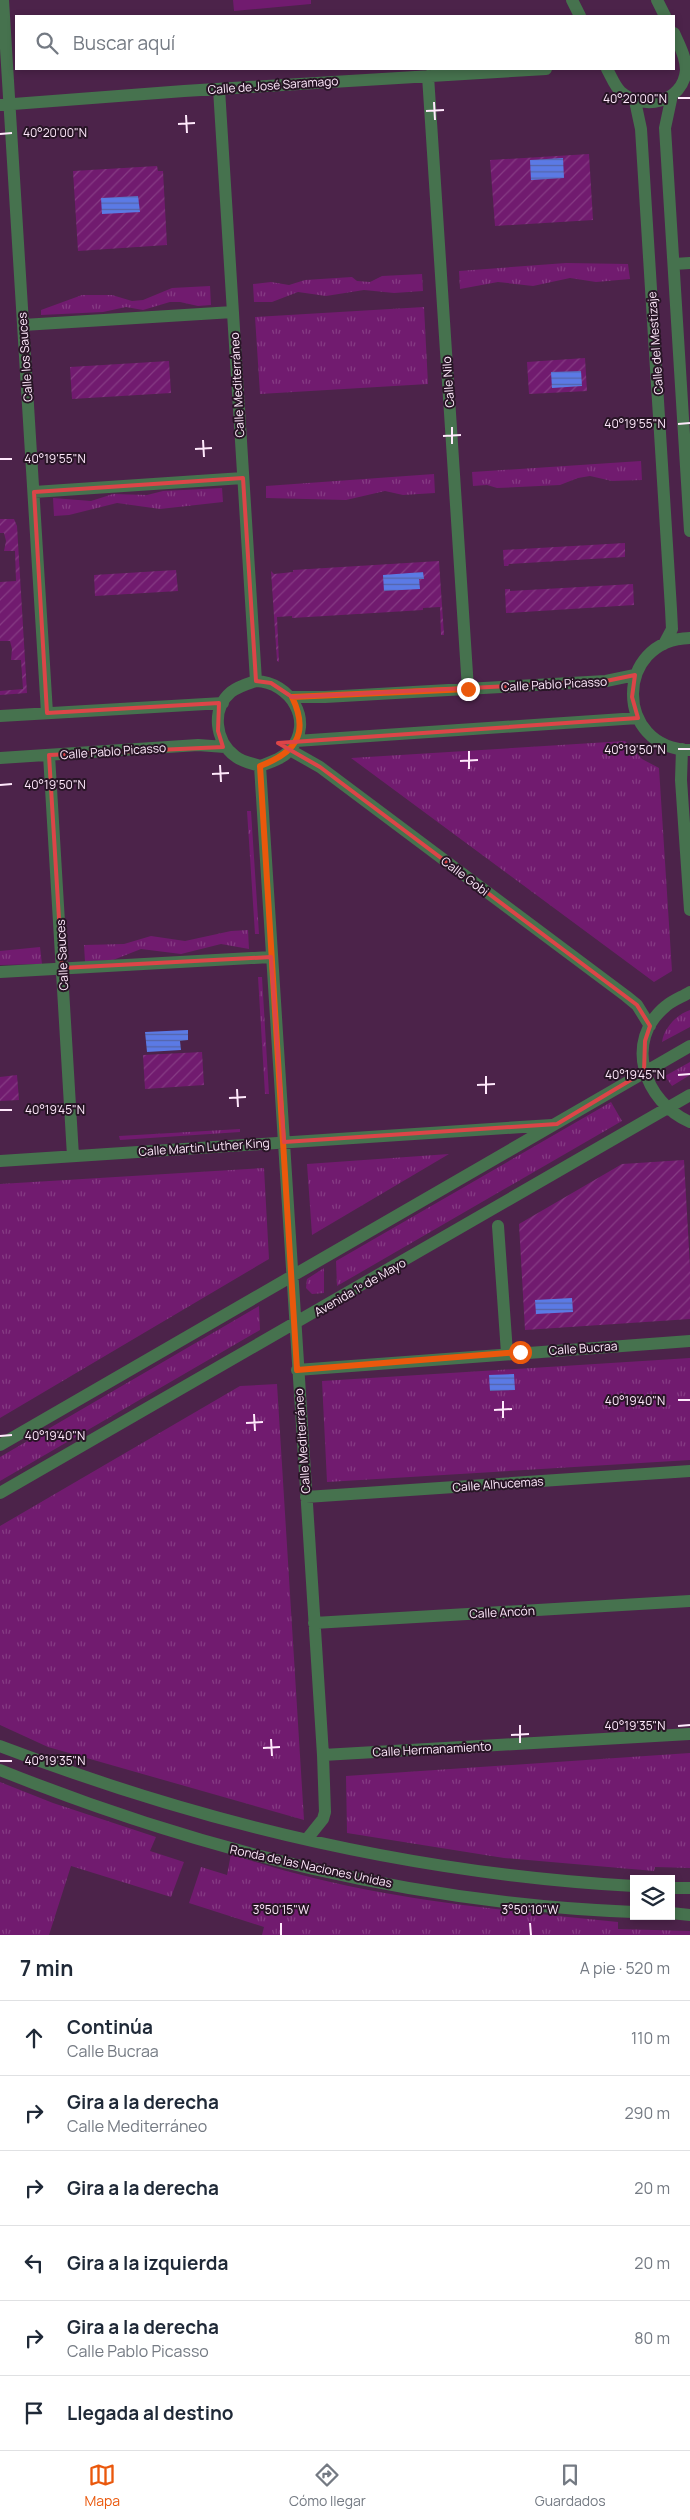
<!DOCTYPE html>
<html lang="es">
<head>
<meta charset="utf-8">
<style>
	:root { --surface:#fff; --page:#f6f6f7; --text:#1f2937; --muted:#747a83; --line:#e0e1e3; --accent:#ea580c }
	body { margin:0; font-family:Manrope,sans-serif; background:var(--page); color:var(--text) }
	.controls { position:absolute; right:15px; bottom:15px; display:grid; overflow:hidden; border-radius:0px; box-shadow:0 2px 8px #0003 }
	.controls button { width:45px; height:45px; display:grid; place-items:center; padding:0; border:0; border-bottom:1px solid var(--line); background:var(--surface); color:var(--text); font:25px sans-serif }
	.stop { position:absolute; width:15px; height:15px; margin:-11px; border:4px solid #ea580c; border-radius:50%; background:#fff }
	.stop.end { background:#ea580c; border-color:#fff; box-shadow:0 1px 5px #0008 }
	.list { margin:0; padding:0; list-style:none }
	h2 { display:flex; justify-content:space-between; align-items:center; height:65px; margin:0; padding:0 20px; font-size:21px }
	h2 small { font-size:16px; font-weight:400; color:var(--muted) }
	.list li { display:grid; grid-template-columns:32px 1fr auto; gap:15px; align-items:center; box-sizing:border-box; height:75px; padding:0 20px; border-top:1px solid var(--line) }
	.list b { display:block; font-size:19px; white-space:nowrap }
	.list p { margin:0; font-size:16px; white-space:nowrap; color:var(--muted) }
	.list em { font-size:16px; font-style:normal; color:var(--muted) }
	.icon { flex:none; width:28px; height:28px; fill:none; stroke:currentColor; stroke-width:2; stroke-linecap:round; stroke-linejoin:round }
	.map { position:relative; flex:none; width:690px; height:1935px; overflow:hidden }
	.search { position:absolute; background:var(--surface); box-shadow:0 2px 8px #0003; left:15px; right:15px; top:15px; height:55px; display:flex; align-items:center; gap:12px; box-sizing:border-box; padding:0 18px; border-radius:0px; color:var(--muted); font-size:19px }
	.sheet { height:515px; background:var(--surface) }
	nav { display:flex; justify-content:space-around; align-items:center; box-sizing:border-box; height:70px; border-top:1px solid var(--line); background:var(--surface); font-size:14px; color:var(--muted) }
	nav a { display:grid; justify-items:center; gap:2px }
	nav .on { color:var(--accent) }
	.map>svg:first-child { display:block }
	.grass { fill:url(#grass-tufts) }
	.garden { fill:url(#garden-furrows) }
	.pitch { fill:#711b6f }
	.water { fill:url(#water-rules) }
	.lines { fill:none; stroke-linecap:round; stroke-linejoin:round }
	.minor { stroke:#46724e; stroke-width:12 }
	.route { stroke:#ea580c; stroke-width:6 }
	.marked { fill:none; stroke:#dc4548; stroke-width:4; stroke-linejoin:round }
	.ticks { fill:none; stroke:#ffe9fc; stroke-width:2 }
	.labels { text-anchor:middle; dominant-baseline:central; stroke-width:4; stroke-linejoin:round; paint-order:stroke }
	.street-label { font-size:12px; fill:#ffe9fc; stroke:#281526 }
	.ticks-label { font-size:12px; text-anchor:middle; fill:#ffe9fc; stroke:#281526; stroke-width:4; stroke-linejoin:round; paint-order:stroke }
</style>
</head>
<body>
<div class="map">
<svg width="690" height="1935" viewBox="0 0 690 1935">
	<defs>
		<pattern id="grass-tufts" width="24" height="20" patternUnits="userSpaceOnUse" patternTransform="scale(1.25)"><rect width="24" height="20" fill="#711b6f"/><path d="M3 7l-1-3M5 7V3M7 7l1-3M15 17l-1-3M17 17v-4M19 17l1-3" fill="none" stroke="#863c84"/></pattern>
		<pattern id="garden-furrows" width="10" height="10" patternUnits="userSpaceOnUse" patternTransform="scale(1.25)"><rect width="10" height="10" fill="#711b6f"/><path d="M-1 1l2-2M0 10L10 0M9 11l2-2" fill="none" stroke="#863c84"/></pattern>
		<pattern id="water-rules" width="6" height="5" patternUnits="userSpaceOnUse" patternTransform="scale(1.25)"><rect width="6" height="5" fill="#5b7ae5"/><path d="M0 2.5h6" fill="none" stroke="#5565a8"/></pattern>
	</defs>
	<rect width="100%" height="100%" fill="#4c234a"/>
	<path class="grass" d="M 566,263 L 628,264 L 630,279 L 596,282 L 570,278 L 533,286 L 498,282 L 460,289 L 459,271 Z
		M 422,274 L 423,291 L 394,293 L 364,290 L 326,296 L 298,292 L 272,302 L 254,302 L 253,284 L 271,282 L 289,285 L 305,280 L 352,277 L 357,281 L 370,282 L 382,276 Z
		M 210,286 L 211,305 L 198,306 L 180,302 L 170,302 L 143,310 L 126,307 L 103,312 L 41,315 L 41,310 L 82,295 L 112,295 L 132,301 L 143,300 L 172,288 Z
		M 424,307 L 428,384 L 260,394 L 255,317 Z
		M 641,461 L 642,480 L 612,481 L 590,476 L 578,478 L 560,485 L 497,488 L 487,485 L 473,486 L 472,472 Z
		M 434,474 L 435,493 L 403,495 L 385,491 L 346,500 L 266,498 L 266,486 Z
		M 222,488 L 223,502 L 160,509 L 117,503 L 69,515 L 54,516 L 53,498 L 91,501 L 113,494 L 147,495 L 163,491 Z
		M 625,741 L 642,759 L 659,768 L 672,971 L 654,982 L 351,758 Z
		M 247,811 L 251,811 L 259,934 L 255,934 Z
		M 248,930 L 249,949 L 221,944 L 181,954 L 141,949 L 113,960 L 85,962 L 84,945 L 124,944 L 151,936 L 185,941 L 231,931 Z
		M 40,947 L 42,964 L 0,965 L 0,951 Z
		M 258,977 L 262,977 L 269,1094 L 265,1094 Z
		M 690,1010 L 690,1027 L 662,1042 C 664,1028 676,1015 690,1010 Z
		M 690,1062 L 690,1075 L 672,1086 L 665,1076 Z
		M 611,1102 L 622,1121 L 337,1286 L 336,1261 Z
		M 240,1129 L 240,1132 L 120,1140 L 119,1136 Z
		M 449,1154 L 312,1235 L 307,1164 Z
		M 264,1168 L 269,1259 L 0,1418 L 0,1184 Z
		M 324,1268 L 324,1293 L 312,1294 L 306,1288 L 307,1279 Z
		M 259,1306 L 260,1330 L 0,1481 L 0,1457 Z
		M 690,1358 L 690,1460 L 327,1482 L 322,1381 Z
		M 277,1384 L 304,1820 L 48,1747 L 0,1725 L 0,1526 L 240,1386 Z
		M 690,1753 L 690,1868 L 655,1867 L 654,1871 L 504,1858 L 347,1833 L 346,1776 Z
		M 0,1782 L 53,1803 L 156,1837 L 150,1851 L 184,1862 L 171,1897 L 71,1866 L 49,1935 L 0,1935 Z
		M 231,1854 C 355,1897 488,1909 618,1922 L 618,1929 L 690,1931 L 690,1935 L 262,1935 L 264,1927 L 189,1903 L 201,1867 L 227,1875 Z"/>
	<path class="garden" d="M 589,154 L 593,220 L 495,226 L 490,160 Z
		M 157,166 L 158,171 L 163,171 L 167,245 L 78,251 L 73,171 Z
		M 585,358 L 587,391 L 529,394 L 527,362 Z
		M 169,361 L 171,393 L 72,399 L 70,367 Z
		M 0,519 L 14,519 L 17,526 L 27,693 L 0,695 L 0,691 L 23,689 L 21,660 L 11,660 L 12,649 L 10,641 L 0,641 L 0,582 L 16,581 L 15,551 L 4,551 L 6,541 L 4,533 L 0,533 Z
		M 625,543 L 625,557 L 509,564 L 508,566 L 504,566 L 503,550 Z
		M 439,561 L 444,635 L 441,635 L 440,607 L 423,608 L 423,610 L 292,618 L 292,616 L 277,617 L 279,662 L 277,661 L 271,571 L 274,574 L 293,572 L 293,570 Z
		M 176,570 L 178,591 L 95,596 L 94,575 Z
		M 633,584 L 634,605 L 506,613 L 505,589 L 510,589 L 510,591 Z
		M 202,1052 L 204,1085 L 145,1089 L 143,1055 Z
		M 17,1075 L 19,1100 L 0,1101 L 0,1077 Z
		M 684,1160 L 690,1267 L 690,1319 L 525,1330 L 519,1224 L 622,1164 Z"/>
	<path class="pitch" d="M 233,0 L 311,0 L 311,4 L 234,11 Z"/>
	<path class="water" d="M 563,158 L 564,178 L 531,180 L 530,160 Z
		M 138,196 L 140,212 L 102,214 L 101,198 Z
		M 581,371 L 582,386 L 552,388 L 551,372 Z
		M 423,572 L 424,579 L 419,579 L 420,589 L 384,591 L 383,575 Z
		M 188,1030 L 188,1040 L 180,1041 L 181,1050 L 147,1052 L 145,1032 Z
		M 572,1298 L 573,1312 L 536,1314 L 535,1300 Z
		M 514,1374 L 515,1390 L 490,1391 L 489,1375 Z"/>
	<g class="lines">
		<path class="minor" d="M 3,0 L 47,713
			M 572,0 L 580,16
			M 657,0 L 665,16
			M 607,69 C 611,76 615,87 621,92 C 643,111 683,103 686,70 C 686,57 679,44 674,33
			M 428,76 L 468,689
			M 219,89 L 256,681
			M 672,95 L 665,128 L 690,531
			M 635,101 L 641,129 L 671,609 L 672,629 L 664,644
			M 0,105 L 184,91 L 546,69
			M 674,264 L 690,263
			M 23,325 L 233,312
			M 34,492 L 243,478
			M 690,638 C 614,640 614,748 690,750
			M 256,681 C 290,682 315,721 290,750 C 282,759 271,762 260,766 C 251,763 242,762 235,756 C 215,741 211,709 231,692 C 239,686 247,684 256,681 Z
			M 292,697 L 325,697 L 606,681 L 635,675
			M 0,716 L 223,703
			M 296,741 L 638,718
			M 682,749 L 681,780 L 690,910
			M 290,750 L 320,767 L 626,996 L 637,1005 L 650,1026
			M 49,755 L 73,1156
			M 0,758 L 198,745 L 225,747
			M 260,766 L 323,1755 L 325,1812 L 323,1819 L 307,1839
			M 0,972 L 271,957
			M 690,992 C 682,997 673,1000 666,1006 C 623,1041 644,1102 690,1122
			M 0,1161 L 552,1125
			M 498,1226 L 507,1353
			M 297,1370 L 690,1341
			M 0,1445 L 690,1046
			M 0,1493 L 690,1095
			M 306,1497 L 690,1471
			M 314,1623 L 690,1601
			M 0,1746 C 203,1824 417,1874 634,1886
			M 323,1755 L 690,1734
			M 0,1770 C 201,1851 417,1904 634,1912
			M 671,1888 L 690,1888
			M 671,1913 L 690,1915"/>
	</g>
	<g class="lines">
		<path class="route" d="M 468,689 L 292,697 C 310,734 295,753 260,766 L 297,1370 L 520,1352"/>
	</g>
	<path class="marked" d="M 243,478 L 256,681 L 271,683 L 292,697 L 606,681 L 635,675 L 632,697 L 638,718 L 278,743 L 320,767 L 637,1005 L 650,1026 L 645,1041 L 644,1072 L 557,1124 L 284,1142 L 271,957 L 62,968 L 49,755 L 223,747 L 218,731 L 219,703 L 47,713 L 34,492 Z"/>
	<path class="ticks" d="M 678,98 L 690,98M 434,102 L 435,120M 426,111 L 444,110M 186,115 L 187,133M 178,124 L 195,123M 0,134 L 12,133M 678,424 L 690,423M 452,427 L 452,444M 443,436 L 461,435M 203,440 L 204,457M 195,449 L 212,448M 0,459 L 12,459M 678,749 L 690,749M 469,751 L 469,769M 460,761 L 478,760M 220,765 L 221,782M 212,774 L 229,773M 0,785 L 12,784M 678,1075 L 690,1074M 486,1076 L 486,1094M 477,1085 L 495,1084M 237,1089 L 238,1107M 229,1098 L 246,1097M 0,1110 L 12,1110M 678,1400 L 690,1400M 503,1401 L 503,1418M 494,1410 L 512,1409M 254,1414 L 255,1431M 246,1423 L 263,1422M 0,1436 L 12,1435M 520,1725 L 520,1743M 678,1726 L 690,1725M 511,1735 L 529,1734M 271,1739 L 272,1756M 263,1748 L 280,1747M 0,1761 L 12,1761M 281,1923 L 281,1935M 530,1923 L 531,1935"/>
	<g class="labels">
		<g class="street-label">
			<text transform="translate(273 85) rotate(-4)">Calle de José Saramago</text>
			<text transform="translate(655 343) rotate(-94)">Calle del Mestizaje</text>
			<text transform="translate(25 357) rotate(-94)">Calle los Sauces</text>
			<text transform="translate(448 382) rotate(-94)">Calle Nilo</text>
			<text transform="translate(237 385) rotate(-93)">Calle Mediterráneo</text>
			<text transform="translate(554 684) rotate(-3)">Calle Pablo Picasso</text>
			<text transform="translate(113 751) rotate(-4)">Calle Pablo Picasso</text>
			<text transform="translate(465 876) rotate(37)">Calle Gobi</text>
			<text transform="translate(62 955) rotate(-93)">Calle Sauces</text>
			<text transform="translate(204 1147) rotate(-4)">Calle Martin Luther King</text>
			<text transform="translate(360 1287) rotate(-30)">Avenida 1º de Mayo</text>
			<text transform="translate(583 1348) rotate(-4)">Calle Bucraa</text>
			<text transform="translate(302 1441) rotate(-94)">Calle Mediterráneo</text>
			<text transform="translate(498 1484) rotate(-4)">Calle Alhucemas</text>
			<text transform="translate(502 1612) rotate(-3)">Calle Ancón</text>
			<text transform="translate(432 1749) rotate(-3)">Calle Hermanamiento</text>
			<text transform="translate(311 1866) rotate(12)">Ronda de las Naciones Unidas</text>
		</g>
	</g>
	<g class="ticks-label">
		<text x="635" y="103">40°20'00"N</text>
		<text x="55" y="137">40°20'00"N</text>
		<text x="635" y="428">40°19'55"N</text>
		<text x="55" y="463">40°19'55"N</text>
		<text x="635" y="754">40°19'50"N</text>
		<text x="55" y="789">40°19'50"N</text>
		<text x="635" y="1079">40°19'45"N</text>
		<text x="55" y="1114">40°19'45"N</text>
		<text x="635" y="1405">40°19'40"N</text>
		<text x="55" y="1440">40°19'40"N</text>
		<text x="635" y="1730">40°19'35"N</text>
		<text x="55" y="1765">40°19'35"N</text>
		<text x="281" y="1914">3°50'15"W</text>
		<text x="530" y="1914">3°50'10"W</text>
	</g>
</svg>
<div class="controls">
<button><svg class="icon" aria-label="layers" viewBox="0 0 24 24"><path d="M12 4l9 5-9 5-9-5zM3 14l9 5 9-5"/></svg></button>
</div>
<div class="stop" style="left:520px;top:1352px"></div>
<div class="stop end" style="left:468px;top:689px"></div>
<div class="search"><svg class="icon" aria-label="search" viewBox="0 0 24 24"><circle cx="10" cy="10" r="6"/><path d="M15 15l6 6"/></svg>Buscar aquí</div>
</div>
<section class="sheet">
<h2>7 min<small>A pie · 520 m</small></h2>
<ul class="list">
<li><svg class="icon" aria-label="ahead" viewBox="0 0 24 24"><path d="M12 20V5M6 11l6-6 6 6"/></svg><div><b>Continúa</b><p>Calle Bucraa</p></div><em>110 m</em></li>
<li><svg class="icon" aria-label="right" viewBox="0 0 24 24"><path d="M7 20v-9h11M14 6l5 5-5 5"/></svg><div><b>Gira a la derecha</b><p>Calle Mediterráneo</p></div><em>290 m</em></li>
<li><svg class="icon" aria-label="right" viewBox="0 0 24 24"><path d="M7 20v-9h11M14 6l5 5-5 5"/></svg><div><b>Gira a la derecha</b></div><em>20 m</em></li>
<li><svg class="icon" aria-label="left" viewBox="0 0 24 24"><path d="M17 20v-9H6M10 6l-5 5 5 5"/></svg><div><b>Gira a la izquierda</b></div><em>20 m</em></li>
<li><svg class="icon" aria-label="right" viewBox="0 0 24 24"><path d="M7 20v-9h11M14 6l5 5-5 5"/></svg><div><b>Gira a la derecha</b><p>Calle Pablo Picasso</p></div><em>80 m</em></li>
<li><svg class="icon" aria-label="arrive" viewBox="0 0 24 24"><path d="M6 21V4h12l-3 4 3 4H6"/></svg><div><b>Llegada al destino</b></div></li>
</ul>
</section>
<nav>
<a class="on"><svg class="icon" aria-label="map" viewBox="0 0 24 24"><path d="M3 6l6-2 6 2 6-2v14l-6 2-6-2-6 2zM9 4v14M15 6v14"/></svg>Mapa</a>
<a><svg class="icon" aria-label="directions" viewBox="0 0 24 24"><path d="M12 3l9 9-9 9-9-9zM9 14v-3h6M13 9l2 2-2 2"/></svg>Cómo llegar</a>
<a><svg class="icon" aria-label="saved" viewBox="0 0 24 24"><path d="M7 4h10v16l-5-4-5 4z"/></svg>Guardados</a>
</nav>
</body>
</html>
